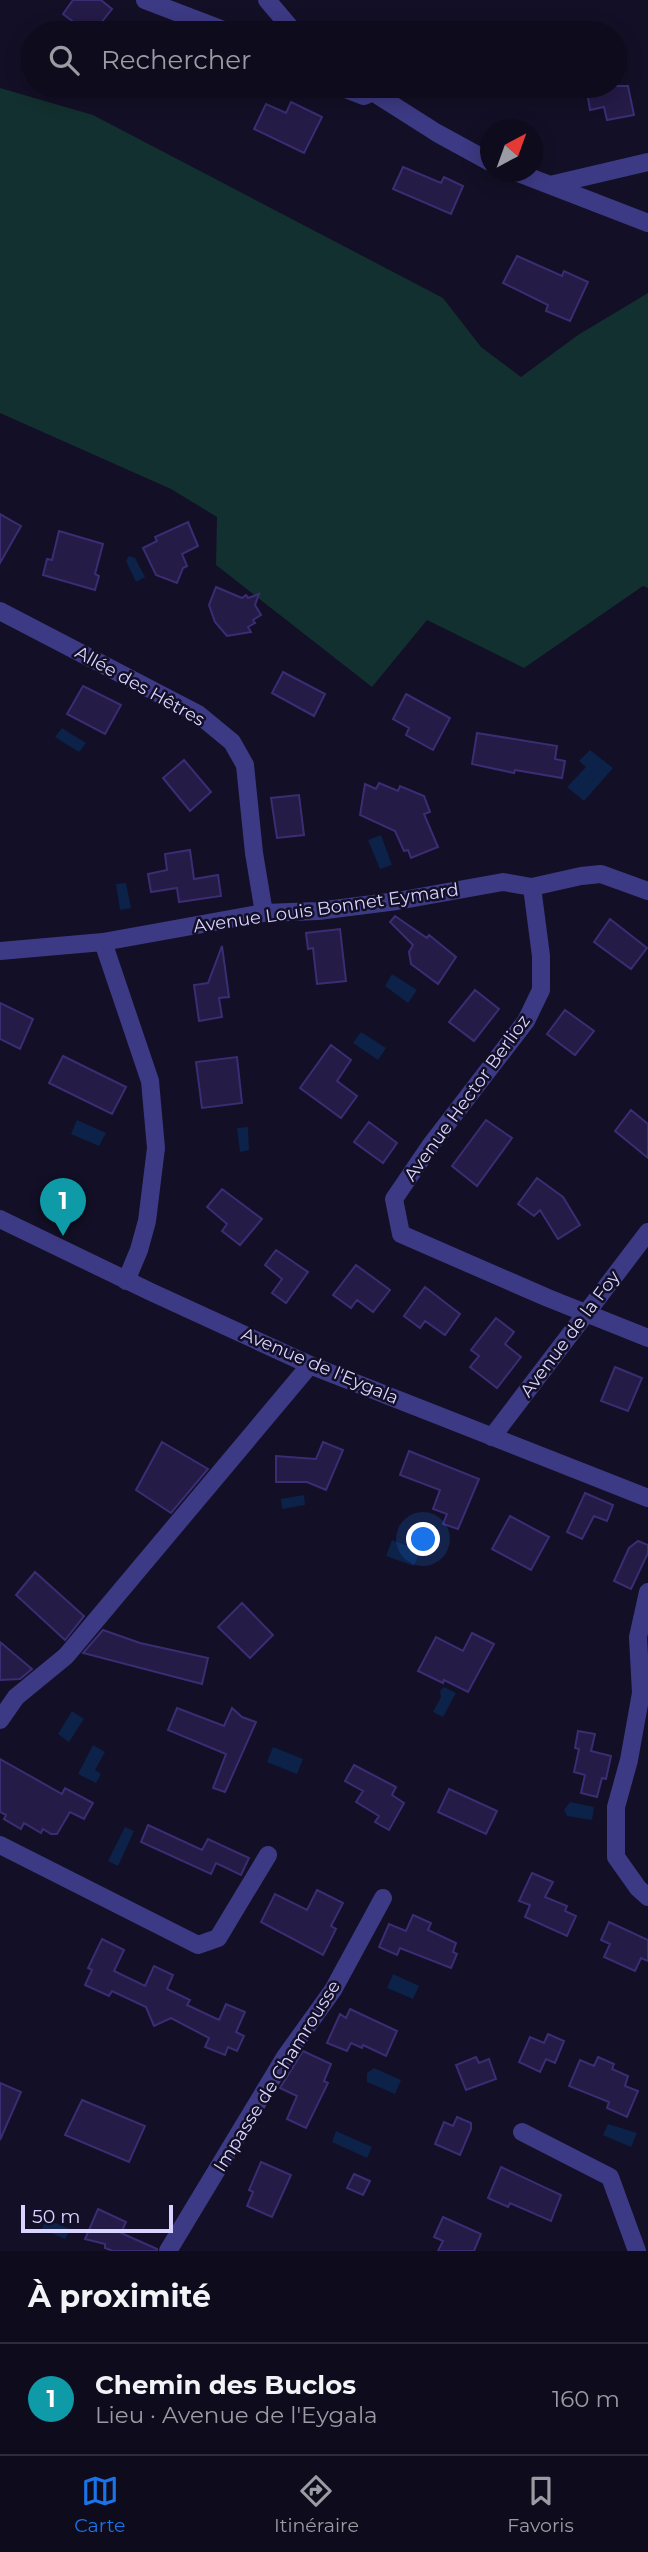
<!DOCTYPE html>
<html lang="fr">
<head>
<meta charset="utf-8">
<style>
	:root { --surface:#0e0b1c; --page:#1c1929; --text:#f1f3f6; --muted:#9b9ba3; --line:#2e2b3b; --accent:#1a73e8 }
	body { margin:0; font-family:Montserrat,sans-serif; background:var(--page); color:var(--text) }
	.compass { position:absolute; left:480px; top:119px; width:63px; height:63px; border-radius:50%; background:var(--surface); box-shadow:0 4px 18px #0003; rotate:41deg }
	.scale { position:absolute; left:21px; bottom:18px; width:152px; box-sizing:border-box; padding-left:7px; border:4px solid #d9d4ff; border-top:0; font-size:19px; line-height:24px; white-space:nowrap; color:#d9d4ff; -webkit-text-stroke:5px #130f26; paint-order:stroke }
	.you { position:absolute; left:424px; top:1540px; width:24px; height:24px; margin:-18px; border:5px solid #fff; border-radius:50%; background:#1a73e8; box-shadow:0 0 0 10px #1a73e833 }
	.badge { display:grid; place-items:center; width:46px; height:46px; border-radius:50%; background:var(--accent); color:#fff; font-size:23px; font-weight:700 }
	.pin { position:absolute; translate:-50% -58px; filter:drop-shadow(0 2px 4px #0008) }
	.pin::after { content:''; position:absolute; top:37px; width:24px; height:21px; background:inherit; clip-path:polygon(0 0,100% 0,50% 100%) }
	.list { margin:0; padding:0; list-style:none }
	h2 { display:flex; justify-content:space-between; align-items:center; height:91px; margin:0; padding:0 28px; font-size:30px }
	h2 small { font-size:23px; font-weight:400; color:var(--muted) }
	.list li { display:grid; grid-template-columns:46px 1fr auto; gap:21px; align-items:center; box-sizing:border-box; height:112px; padding:0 28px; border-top:2px solid var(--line) }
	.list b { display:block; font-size:26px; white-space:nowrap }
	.list p { margin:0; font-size:23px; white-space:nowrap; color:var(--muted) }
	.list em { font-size:23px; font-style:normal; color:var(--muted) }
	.icon { flex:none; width:38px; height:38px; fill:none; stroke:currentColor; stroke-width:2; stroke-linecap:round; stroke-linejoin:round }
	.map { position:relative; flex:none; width:648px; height:2251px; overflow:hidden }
	.search { position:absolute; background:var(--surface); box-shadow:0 4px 18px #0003; left:21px; right:21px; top:21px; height:77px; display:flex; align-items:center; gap:18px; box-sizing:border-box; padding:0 24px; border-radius:38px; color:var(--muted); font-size:26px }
	.sheet { height:203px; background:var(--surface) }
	nav { display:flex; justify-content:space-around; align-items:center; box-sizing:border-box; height:98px; border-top:2px solid var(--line); background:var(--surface); font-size:19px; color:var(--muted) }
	nav a { display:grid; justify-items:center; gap:4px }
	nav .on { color:var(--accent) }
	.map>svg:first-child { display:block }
	.green { fill:#12302f }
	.water { fill:#0c2248 }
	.building { fill:#241b47; stroke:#3b2d73; stroke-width:2 }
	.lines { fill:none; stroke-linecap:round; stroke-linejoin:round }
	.minor { stroke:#3d3a85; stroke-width:18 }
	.labels { text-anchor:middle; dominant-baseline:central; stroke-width:5; stroke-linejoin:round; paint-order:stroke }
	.street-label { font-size:18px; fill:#d9d4ff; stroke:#130f26 }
</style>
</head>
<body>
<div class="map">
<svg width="648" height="2251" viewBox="0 0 648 2251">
	<rect width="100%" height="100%" fill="#130f26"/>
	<path class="green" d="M 0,88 L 93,115 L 443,298 L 481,347 L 521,377 L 578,335 L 648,293 L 648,588 L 643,586 L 524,668 L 427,620 L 372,687 L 216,565 L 217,517 L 171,489 L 0,413 Z"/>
	<path class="water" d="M 129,556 L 135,558 L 145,577 L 136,582 L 126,561 Z
		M 62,728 L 86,743 L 79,752 L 55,737 Z
		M 590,750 L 613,768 L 584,801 L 567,787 L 586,767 L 579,761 Z
		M 381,835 L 392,865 L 380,869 L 368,840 Z
		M 126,883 L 131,908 L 120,910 L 116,884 Z
		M 392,974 L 417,990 L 408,1003 L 385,986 Z
		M 361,1032 L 386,1048 L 378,1060 L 353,1043 Z
		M 77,1120 L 106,1133 L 99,1146 L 71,1134 Z
		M 248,1127 L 249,1150 L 240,1152 L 237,1128 Z
		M 304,1495 L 305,1505 L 282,1509 L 281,1499 Z
		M 392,1540 L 420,1551 L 414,1566 L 386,1556 Z
		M 444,1687 L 456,1693 L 443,1717 L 433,1712 L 441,1697 L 440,1691 Z
		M 72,1711 L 84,1719 L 69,1742 L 58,1734 Z
		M 93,1745 L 105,1752 L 95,1770 L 101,1774 L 96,1783 L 78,1774 Z
		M 273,1747 L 303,1759 L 297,1774 L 267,1762 Z
		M 570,1802 L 594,1807 L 592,1820 L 567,1816 L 564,1810 Z
		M 125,1827 L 134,1831 L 118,1866 L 108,1861 Z
		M 393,1974 L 419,1986 L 413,1999 L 387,1988 Z
		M 374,2068 L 401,2080 L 395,2094 L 367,2082 L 367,2073 Z
		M 608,2124 L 637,2133 L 631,2147 L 603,2135 Z
		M 336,2131 L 372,2147 L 367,2158 L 332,2142 Z
		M 46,2219 L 70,2229 L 65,2239 L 42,2229 Z"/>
	<path class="building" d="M 73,0 L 101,0 L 112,9 L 93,33 L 88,33 L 63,14 Z
		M 592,86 L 628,86 L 634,115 L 607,120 L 604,107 L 590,110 L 587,92 L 593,91 Z
		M 291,102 L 322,117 L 304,153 L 254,129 L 266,104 L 286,113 Z
		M 403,167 L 441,183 L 444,177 L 463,186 L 451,214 L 393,189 Z
		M 517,256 L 562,276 L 564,271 L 588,282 L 570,321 L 546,311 L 548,305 L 503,283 Z
		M 0,514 L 21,526 L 0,563 Z
		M 188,522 L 198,546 L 182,554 L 187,566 L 183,568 L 177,583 L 156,575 L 143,548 L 157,541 L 155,537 Z
		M 59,531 L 103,544 L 95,574 L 99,576 L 95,590 L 43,575 L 47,559 L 52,560 Z
		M 216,587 L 242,598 L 246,595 L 248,598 L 259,594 L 255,605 L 261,615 L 253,620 L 255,623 L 248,627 L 251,632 L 227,636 L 215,622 L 209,605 Z
		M 283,672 L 325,694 L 314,716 L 272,693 Z
		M 83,686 L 121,705 L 105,734 L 67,714 Z
		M 406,694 L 450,718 L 433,750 L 406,735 L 409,728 L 393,719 Z
		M 477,733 L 557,746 L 555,759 L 565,761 L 562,778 L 515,770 L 514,773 L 472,764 Z
		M 184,760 L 211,792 L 190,811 L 163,778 Z
		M 379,783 L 398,791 L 400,786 L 424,796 L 430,812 L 424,814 L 438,847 L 411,858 L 408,850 L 404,851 L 395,831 L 360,815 L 365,784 L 376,789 Z
		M 299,795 L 304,835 L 277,838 L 271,798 Z
		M 190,850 L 194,879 L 218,875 L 221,896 L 179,902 L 177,888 L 151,892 L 148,874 L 167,870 L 165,854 Z
		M 395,916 L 427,938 L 429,935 L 456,957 L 438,984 L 411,964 L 409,952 L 413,945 L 390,922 Z
		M 610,919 L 647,948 L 631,969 L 594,942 Z
		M 340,929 L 346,981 L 317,984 L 313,948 L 308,949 L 306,933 Z
		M 222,946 L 229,997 L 219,998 L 222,1017 L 199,1021 L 194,985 L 208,983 Z
		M 475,990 L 499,1009 L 474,1041 L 449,1022 Z
		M 0,1003 L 33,1019 L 20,1049 L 0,1039 Z
		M 565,1010 L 594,1031 L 575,1055 L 547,1034 Z
		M 331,1045 L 351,1060 L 337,1081 L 357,1096 L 341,1118 L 300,1088 Z
		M 63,1056 L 126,1087 L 112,1114 L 49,1083 Z
		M 237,1057 L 242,1103 L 202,1108 L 196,1062 Z
		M 631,1110 L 648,1124 L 648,1158 L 615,1131 Z
		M 486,1120 L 512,1138 L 477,1186 L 452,1166 Z
		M 369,1122 L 397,1143 L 383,1163 L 354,1142 Z
		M 537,1178 L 563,1197 L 580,1225 L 558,1239 L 540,1210 L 534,1216 L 518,1204 Z
		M 222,1189 L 262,1219 L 240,1245 L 222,1231 L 227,1224 L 207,1207 Z
		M 276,1250 L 308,1272 L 286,1303 L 272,1293 L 282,1279 L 265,1265 Z
		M 356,1265 L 390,1290 L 373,1312 L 357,1300 L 351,1308 L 333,1295 Z
		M 425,1287 L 460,1314 L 445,1335 L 425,1321 L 420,1328 L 404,1316 Z
		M 496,1318 L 514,1332 L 505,1344 L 521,1357 L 497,1388 L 470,1367 L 479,1356 L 471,1350 Z
		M 615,1367 L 642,1378 L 628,1411 L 601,1401 Z
		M 162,1442 L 208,1469 L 171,1513 L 136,1490 Z
		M 323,1442 L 343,1450 L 326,1490 L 307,1482 L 276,1482 L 276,1456 L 316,1459 Z
		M 409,1451 L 479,1479 L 458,1529 L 443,1524 L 447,1514 L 433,1509 L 440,1490 L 400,1475 Z
		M 585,1493 L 613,1505 L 607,1521 L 594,1516 L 582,1539 L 567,1532 Z
		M 510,1516 L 549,1537 L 531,1570 L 492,1549 Z
		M 638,1541 L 648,1545 L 648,1553 L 631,1589 L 614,1581 L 629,1548 Z
		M 35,1572 L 84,1616 L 65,1640 L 16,1595 Z
		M 242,1603 L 273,1635 L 250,1658 L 218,1627 Z
		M 103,1630 L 140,1643 L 208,1658 L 202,1684 L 83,1653 Z
		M 472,1633 L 494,1644 L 468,1692 L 444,1680 L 443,1683 L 418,1671 L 436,1637 L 463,1651 Z
		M 0,1642 L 32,1669 L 20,1679 L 0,1680 Z
		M 177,1708 L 224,1726 L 232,1708 L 242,1717 L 256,1722 L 225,1792 L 213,1788 L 226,1754 L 168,1730 Z
		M 578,1731 L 595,1734 L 591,1751 L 611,1756 L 606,1779 L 602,1778 L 597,1797 L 581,1793 L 585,1775 L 574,1772 L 579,1749 L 575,1748 Z
		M 0,1759 L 62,1794 L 65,1788 L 93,1803 L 84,1819 L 70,1812 L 57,1834 L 51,1834 L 43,1829 L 41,1833 L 24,1823 L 21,1829 L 4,1819 L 6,1815 L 0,1812 Z
		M 354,1765 L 396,1787 L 392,1795 L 404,1803 L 389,1830 L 375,1822 L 379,1816 L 356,1802 L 363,1791 L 345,1781 Z
		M 449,1789 L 497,1811 L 486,1834 L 438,1812 Z
		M 148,1825 L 202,1850 L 208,1839 L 249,1858 L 241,1875 L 216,1863 L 211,1874 L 141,1842 Z
		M 532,1873 L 553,1882 L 545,1897 L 567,1906 L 565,1911 L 576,1916 L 567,1936 L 525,1917 L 530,1905 L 519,1901 Z
		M 317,1890 L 343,1903 L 331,1926 L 336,1929 L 323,1955 L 261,1922 L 275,1894 L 307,1910 Z
		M 413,1915 L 431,1923 L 428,1930 L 456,1943 L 453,1952 L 457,1954 L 451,1968 L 400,1948 L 397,1955 L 379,1947 L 389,1924 L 406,1931 Z
		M 609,1922 L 648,1940 L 648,1961 L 641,1958 L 635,1971 L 604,1957 L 610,1944 L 601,1940 Z
		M 102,1939 L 124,1950 L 114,1971 L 145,1986 L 154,1966 L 173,1975 L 167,1989 L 190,2000 L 187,2005 L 219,2020 L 226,2004 L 245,2012 L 236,2032 L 244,2036 L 237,2051 L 228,2047 L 225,2055 L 205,2047 L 209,2038 L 171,2018 L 154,2026 L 146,2007 L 112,1991 L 109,1996 L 85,1985 L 92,1970 L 88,1968 Z
		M 350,2009 L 397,2031 L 386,2056 L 363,2045 L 362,2048 L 351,2043 L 347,2051 L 327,2043 L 340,2014 L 346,2018 Z
		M 548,2034 L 564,2041 L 555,2063 L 546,2059 L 540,2072 L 519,2062 L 530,2037 L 544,2043 Z
		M 303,2051 L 331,2064 L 324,2081 L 328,2083 L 306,2128 L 287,2119 L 297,2096 L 280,2088 Z
		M 476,2057 L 479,2063 L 489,2059 L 496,2079 L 466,2090 L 456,2065 Z
		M 598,2057 L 614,2064 L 612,2069 L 628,2076 L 625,2086 L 638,2091 L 627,2117 L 607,2108 L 609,2102 L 569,2086 L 580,2060 L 594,2066 Z
		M 0,2083 L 21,2092 L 0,2140 Z
		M 82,2100 L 145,2126 L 129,2162 L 65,2135 Z
		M 457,2117 L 471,2123 L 471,2129 L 460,2155 L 435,2144 L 444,2122 L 453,2126 Z
		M 261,2162 L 291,2175 L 272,2217 L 247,2206 L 253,2192 L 249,2190 Z
		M 501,2167 L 561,2195 L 551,2221 L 510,2203 L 508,2207 L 488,2198 Z
		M 354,2174 L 370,2181 L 363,2195 L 347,2188 Z
		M 98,2209 L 126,2222 L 121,2233 L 157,2249 L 157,2251 L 113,2251 L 105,2248 L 105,2244 L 85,2239 Z
		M 443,2217 L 481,2234 L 474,2251 L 438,2251 L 443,2241 L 434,2237 Z"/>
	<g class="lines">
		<path class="minor" d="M 145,0 L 231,33
			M 267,0 L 295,33
			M 338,86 L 364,96 L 373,92
			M 363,86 L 437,133 L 490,162
			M 516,172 L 648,223
			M 550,185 L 648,162
			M 0,611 L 198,714 L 232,742 L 245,765 L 254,853 L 264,913
			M 532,887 L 541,956 L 541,990 L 526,1021 L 430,1146 L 394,1199 L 401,1234 L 548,1298 L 648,1338
			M 103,942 L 150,1081 L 156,1148 L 147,1221 L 139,1250 L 126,1281
			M 0,951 L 103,942 L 264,913 L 318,911 L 397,901 L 503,882 L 532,887 L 581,876 L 601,874 L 648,891
			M 0,1219 L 151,1292 L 310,1365 L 648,1498
			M 492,1437 L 648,1232
			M 648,1592 L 638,1637 L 641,1693 L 629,1760 L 616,1807 L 616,1857 L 638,1888 L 648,1897
			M 0,1720 L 16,1697 L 66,1656 L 310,1365
			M 0,1845 L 198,1945 L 218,1938 L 268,1855
			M 522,2132 L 610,2177 L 637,2251
			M 168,2251 L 285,2057 L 333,1990 L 383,1898"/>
	</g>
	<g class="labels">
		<g class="street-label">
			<text transform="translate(140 686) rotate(29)">Allée des Hêtres</text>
			<text transform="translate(326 908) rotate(-8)">Avenue Louis Bonnet Eymard</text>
			<text transform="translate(467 1098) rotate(-54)">Avenue Hector Berlioz</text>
			<text transform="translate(570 1334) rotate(-53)">Avenue de la Foy</text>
			<text transform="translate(320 1366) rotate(23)">Avenue de l'Eygala</text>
			<text transform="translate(277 2076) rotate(-58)">Impasse de Chamrousse</text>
		</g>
	</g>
</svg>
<svg class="compass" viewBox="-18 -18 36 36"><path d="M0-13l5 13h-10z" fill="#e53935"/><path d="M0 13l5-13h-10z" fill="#9b9ba3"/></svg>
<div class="scale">50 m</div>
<div class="you"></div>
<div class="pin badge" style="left:63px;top:1236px;background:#0f9aa8">1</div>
<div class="search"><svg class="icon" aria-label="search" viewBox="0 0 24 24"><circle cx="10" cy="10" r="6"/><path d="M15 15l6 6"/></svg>Rechercher</div>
</div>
<section class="sheet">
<h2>À proximité<small></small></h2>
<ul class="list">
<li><span class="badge" style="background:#0f9aa8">1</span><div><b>Chemin des Buclos</b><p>Lieu · Avenue de l'Eygala</p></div><em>160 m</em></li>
</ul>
</section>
<nav>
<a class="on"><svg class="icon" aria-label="map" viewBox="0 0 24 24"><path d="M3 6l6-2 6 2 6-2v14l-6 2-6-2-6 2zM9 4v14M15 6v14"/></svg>Carte</a>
<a><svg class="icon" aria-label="directions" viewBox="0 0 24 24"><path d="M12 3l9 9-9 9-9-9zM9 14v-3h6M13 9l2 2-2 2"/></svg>Itinéraire</a>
<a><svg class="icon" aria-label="saved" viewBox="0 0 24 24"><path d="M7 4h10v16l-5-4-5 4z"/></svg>Favoris</a>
</nav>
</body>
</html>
